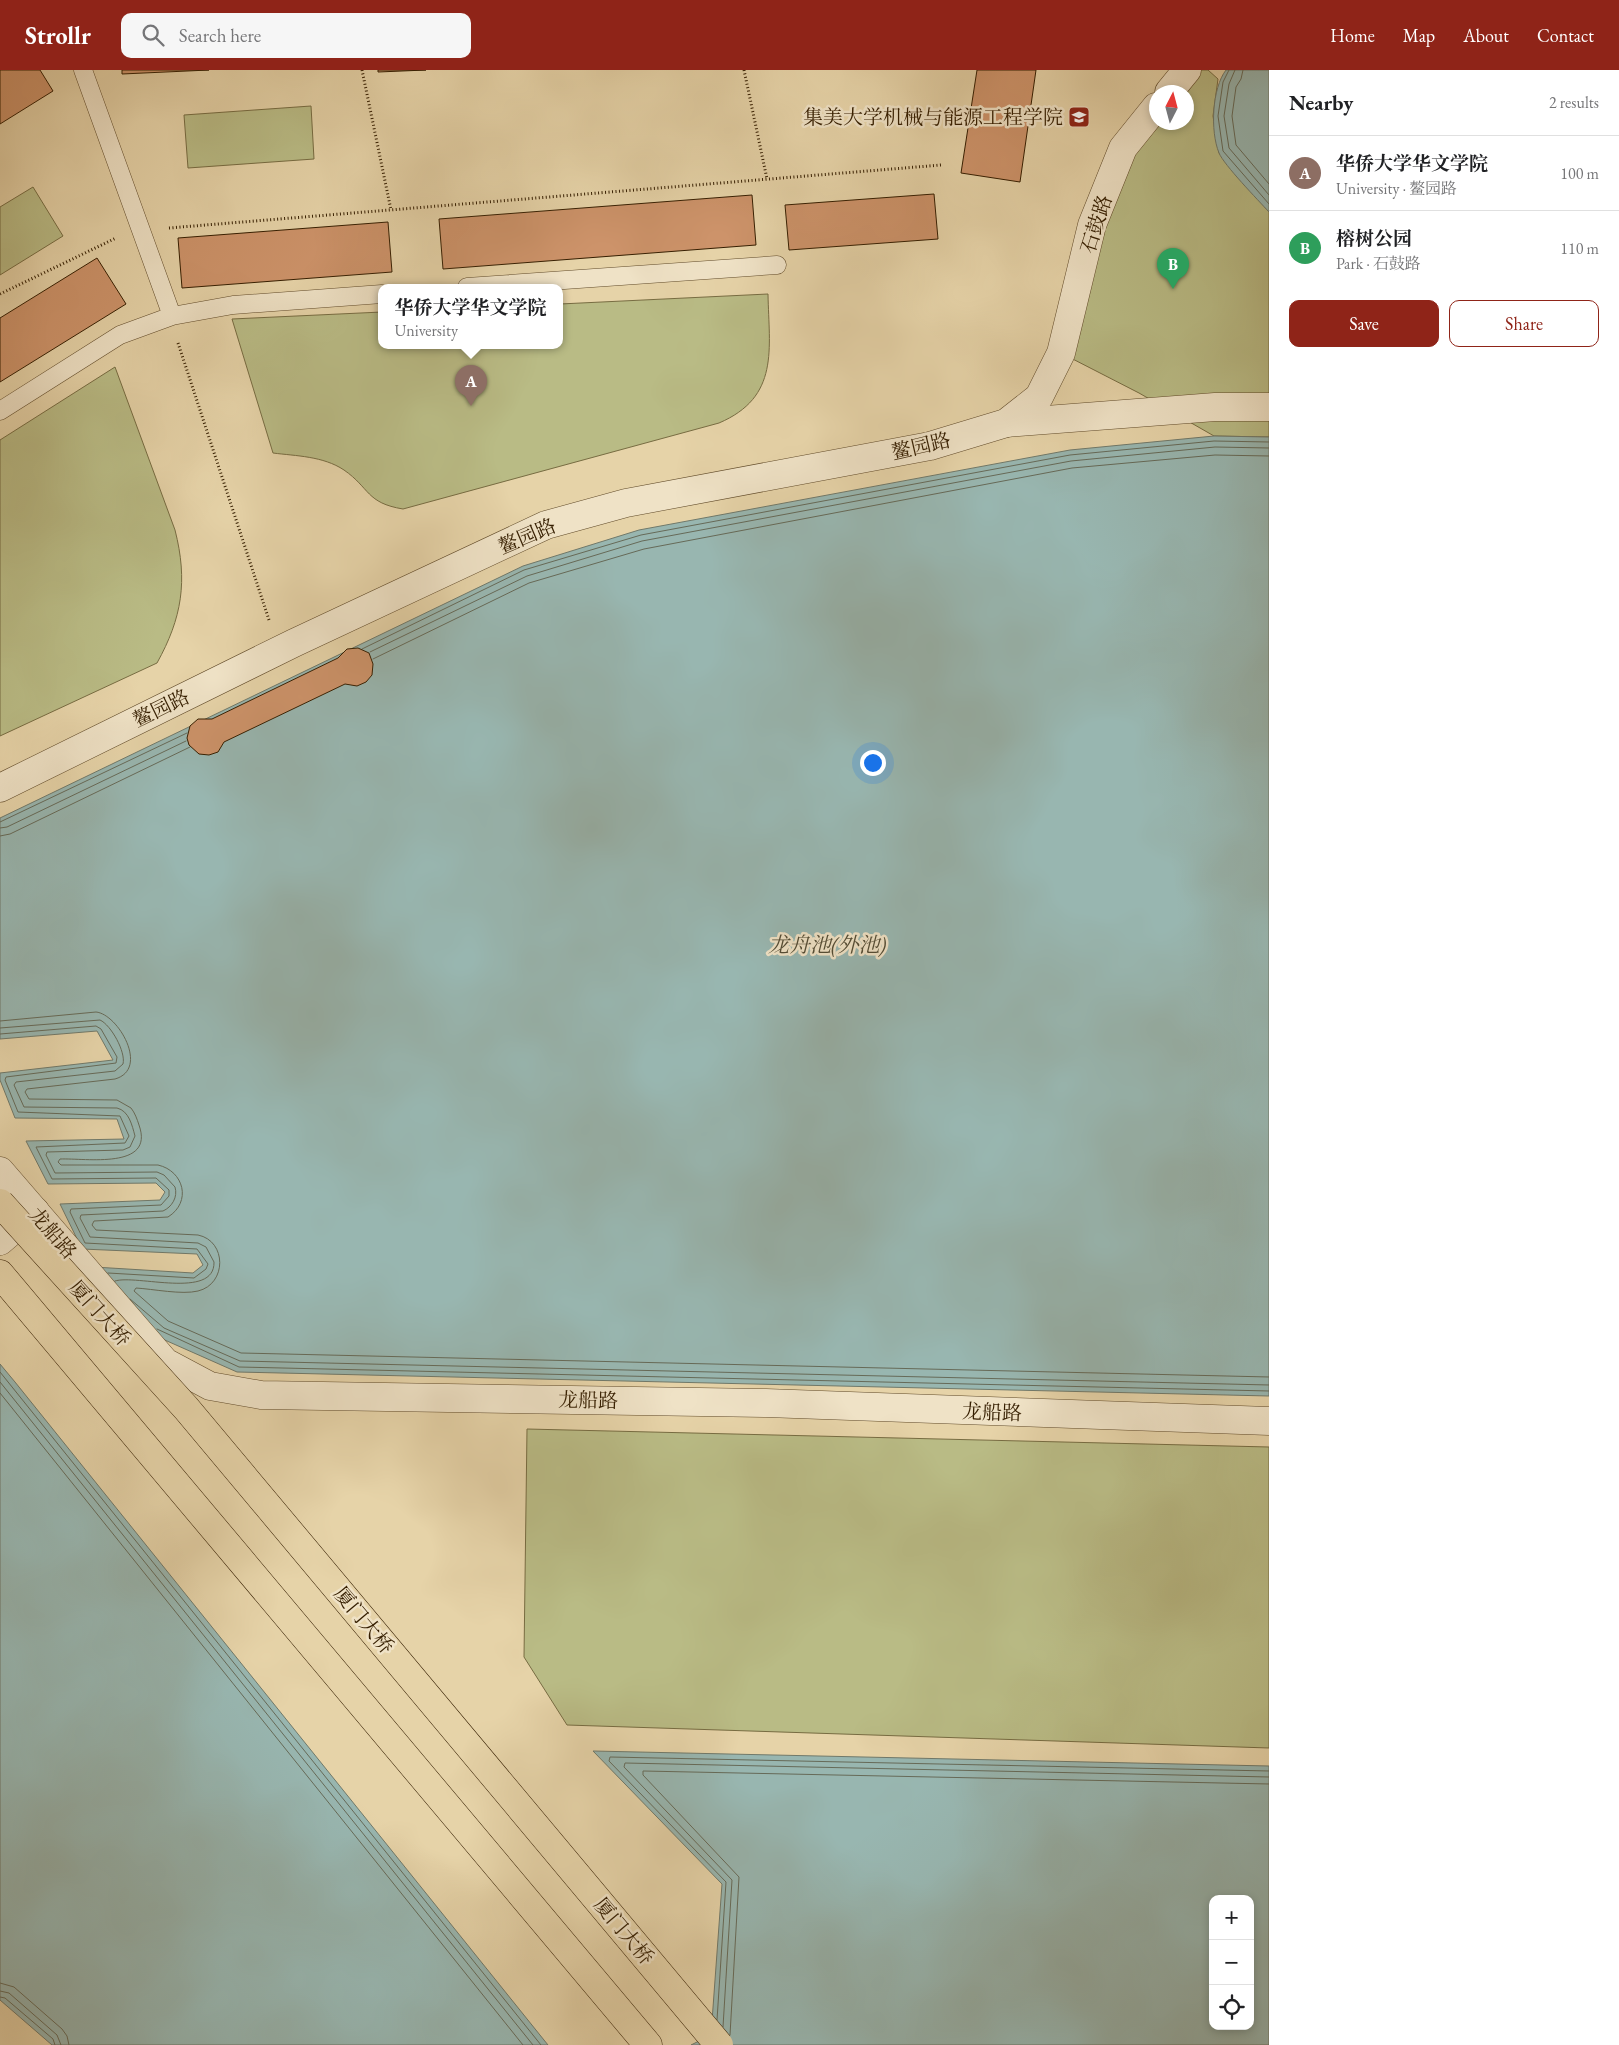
<!DOCTYPE html>
<html lang="en">
<head>
<meta charset="utf-8">
<style>
	:root { --surface:#fff; --page:#f6f6f6; --text:#202124; --muted:#757577; --line:#e0e0e0; --accent:#8f2418 }
	body { margin:0; font-family:"EB Garamond","Noto Serif SC",serif; background:var(--page); color:var(--text) }
	.controls { position:absolute; right:15px; bottom:15px; display:grid; overflow:hidden; border-radius:10px; box-shadow:0 2px 8px #0003 }
	.controls button { width:45px; height:45px; display:grid; place-items:center; padding:0; border:0; border-bottom:1px solid var(--line); background:var(--surface); color:var(--text); font:25px sans-serif }
	.compass { position:absolute; left:1149px; top:15px; width:45px; height:45px; border-radius:50%; background:var(--surface); box-shadow:0 2px 8px #0003; rotate:6deg }
	.you { position:absolute; left:872px; top:692px; width:18px; height:18px; margin:-12px; border:4px solid #fff; border-radius:50%; background:#1a73e8; box-shadow:0 0 0 8px #1a73e833 }
	.badge { display:grid; place-items:center; width:32px; height:32px; border-radius:50%; background:var(--accent); color:#fff; font-size:16px; font-weight:700 }
	.pin { position:absolute; translate:-50% -41px; filter:drop-shadow(0 1px 2px #0008) }
	.pin::after { content:''; position:absolute; top:26px; width:18px; height:15px; background:inherit; clip-path:polygon(0 0,100% 0,50% 100%) }
	.popup { position:absolute; left:378px; top:214px; width:185px; height:65px; box-sizing:border-box; display:grid; place-content:center; border-radius:10px; background:var(--surface); filter:drop-shadow(0 1px 4px #0005); font-size:16px; white-space:nowrap; color:var(--muted) }
	.popup b { font-size:19px; color:var(--text) }
	.popup::after { content:''; position:absolute; left:50%; top:100%; margin-left:-10px; border:10px solid transparent; border-top-color:var(--surface) }
	.list { margin:0; padding:0; list-style:none }
	h2 { display:flex; justify-content:space-between; align-items:center; height:65px; margin:0; padding:0 20px; font-size:21px }
	h2 small { font-size:16px; font-weight:400; color:var(--muted) }
	.list li { display:grid; grid-template-columns:32px 1fr auto; gap:15px; align-items:center; box-sizing:border-box; height:75px; padding:0 20px; border-top:1px solid var(--line) }
	.list b { display:block; font-size:19px; white-space:nowrap }
	.list p { margin:0; font-size:16px; white-space:nowrap; color:var(--muted) }
	.list em { font-size:16px; font-style:normal; color:var(--muted) }
	.actions { display:flex; gap:10px; padding:15px 20px }
	.actions a { flex:1; padding:11px 0; border:1px solid var(--accent); border-radius:10px; text-align:center; font-size:18px; color:var(--accent) }
	.actions .main { background:var(--accent); color:#fff }
	.icon { flex:none; width:28px; height:28px; fill:none; stroke:currentColor; stroke-width:2; stroke-linecap:round; stroke-linejoin:round }
	.map { position:relative; flex:none; width:1269px; height:1975px; overflow:hidden }
	header { display:flex; align-items:center; gap:30px; box-sizing:border-box; height:70px; padding:0 25px; background:var(--accent); color:#fff }
	header strong { font-size:24px }
	nav { display:flex; gap:28px; margin-inline-start:auto; font-size:18px }
	.search { width:350px; height:45px; background:var(--page); display:flex; align-items:center; gap:12px; box-sizing:border-box; padding:0 18px; border-radius:10px; color:var(--muted); font-size:19px }
	main { display:flex }
	aside { flex:1; background:var(--surface) }
	.map>svg:first-child { display:block }
	.green { fill:#b9bb85; stroke:#776c42 }
	.water { fill:#98b6b0; stroke:#70796a; fill-rule:evenodd }
	.lines { fill:none; stroke-linecap:round; stroke-linejoin:round }
	.shore { stroke:#666a58; stroke-width:1 }
	.building { fill:#cd936a; stroke:#351e00 }
	.service-casing { stroke:#614b2a; stroke-width:19 }
	.minor-casing { stroke:#614b2a; stroke-width:29 }
	.tertiary-casing { stroke:#614b2a; stroke-width:29 }
	.primary-casing { stroke:#351e00; stroke-width:29 }
	.path { stroke:#351e00; stroke-width:3; stroke-dasharray:1 2.5; stroke-linecap:butt }
	.service { stroke:#efe2c6; stroke-width:18 }
	.minor { stroke:#efe2c6; stroke-width:28 }
	.tertiary { stroke:#efe2c6; stroke-width:28 }
	.primary { stroke:#e6d3a8; stroke-width:28 }
	.primary-bridge-casing { stroke:#351e00; stroke-width:29; stroke-linecap:butt }
	.primary-bridge { stroke:#e6d3a8; stroke-width:28 }
	.labels { text-anchor:middle; dominant-baseline:central; stroke-width:5; stroke-linejoin:round; paint-order:stroke }
	.poi-label { font-size:20px; fill:#351e00; stroke:#efe2c6; text-anchor:end }
	.street-label { font-size:20px; fill:#351e00; stroke:#efe2c6 }
	.water-label { font-size:21px; font-style:italic; fill:#534c35; stroke:#efe2c6 }
</style>
</head>
<body>
<header>
<strong>Strollr</strong>
<div class="search"><svg class="icon" aria-label="search" viewBox="0 0 24 24"><circle cx="10" cy="10" r="6"/><path d="M15 15l6 6"/></svg>Search here</div>
<nav><a>Home</a><a>Map</a><a>About</a><a>Contact</a></nav>
</header>
<main>
<div class="map">
<svg width="1269" height="1975" viewBox="0 0 1269 1975">
	<rect width="100%" height="100%" fill="#e6d3a8"/>
	<filter id="stains"><feTurbulence type="fractalNoise" baseFrequency=".004" numOctaves="4"/><feColorMatrix values="0 0 0 0 .2 0 0 0 0 .09 0 0 0 0 .02 0 0 0 .5 -.17"/></filter>
	<radialGradient id="worn" r=".72"><stop offset=".6" stop-color="#630" stop-opacity="0"/><stop offset="1" stop-color="#630" stop-opacity=".3"/></radialGradient>
	<path class="green" d="M 1187,0 L 1208,0 L 1218,9 L 1213,46 L 1219,83 L 1269,142 L 1269,367 L 1214,366 L 1139,323 L 1061,283 L 1123,78 L 1156,52 L 1186,52 L 1186,22 L 1169,22 Z
		M 311,36 L 314,89 L 188,98 L 184,45 Z
		M 33,117 L 63,166 L 0,205 L 0,137 Z
		M 768,224 C 769,279 780,327 719,353 L 403,439 C 366,433 370,418 344,400 C 323,386 296,386 273,383 L 232,249 L 382,242 L 382,275 L 560,275 L 560,234 Z
		M 115,297 L 175,460 C 188,511 182,548 157,593 L 0,666 L 0,370 Z
		M 527,1359 L 1269,1377 L 1269,1678 L 567,1655 L 524,1587 Z"/>
	<path class="water" d="M 1226,0 L 1269,0 L 1269,142 C 1258,130 1224,95 1219,83 C 1210,61 1212,18 1226,0 Z
		M 1214,366 L 1269,367 L 1269,1326 L 237,1302 L 158,1267 L 94,1197 L 193,1203 L 203,1195 L 197,1184 L 82,1179 L 60,1134 L 160,1130 L 165,1122 L 156,1113 L 48,1114 L 26,1071 L 124,1069 L 117,1049 L 15,1048 L 0,1010 L 0,1003 L 113,990 L 97,961 L 0,969 L 0,748 L 523,496 L 639,460 L 1070,380 Z
		M 0,1294 L 15,1312 L 548,1975 L 52,1975 L 0,1930 Z
		M 593,1681 L 1269,1696 L 1269,1975 L 691,1975 L 711,1965 L 722,1814 ZM 1213,1829 L 1250,1829 L 1250,1956 L 1213,1956 Z"/>
	<g class="lines">
		<path class="shore" d="M 1229,0 L 1223,12 L 1218,46 L 1223,81 L 1269,134
			M 1235,0 L 1229,14 L 1224,46 L 1229,78 L 1269,125
			M 1243,0 L 1241,9 L 1236,17 L 1232,46 L 1236,75 L 1269,114
			M 362,579 L 524,500 L 641,465 L 1070,385 L 1214,371 L 1269,372
			M 370,582 L 527,506 L 642,471 L 1071,391 L 1215,377 L 1269,378
			M 373,589 L 529,513 L 644,479 L 1072,398 L 1215,385 L 1269,386
			M 0,752 L 187,663
			M 0,758 L 7,757 L 186,671
			M 0,766 L 10,764 L 190,677
			M 0,951 L 96,942 C 118,944 150,999 115,1009 L 27,1019 L 25,1022 L 29,1029 L 117,1030 L 131,1038 C 135,1043 137,1049 139,1055 C 155,1100 86,1088 60,1089 L 58,1092 L 61,1095 L 158,1095 C 184,1101 192,1132 168,1147 L 94,1151 L 92,1155 L 96,1160 L 198,1165 C 227,1171 227,1214 198,1221 C 182,1225 153,1219 136,1218 L 134,1221 L 168,1251 L 241,1283 L 1269,1307
			M 0,958 L 100,950 C 111,955 126,982 123,994 L 115,1001 L 16,1012 L 14,1015 L 24,1037 L 117,1038 C 129,1041 132,1055 135,1066 L 130,1077 L 123,1080 L 47,1082 L 46,1085 L 55,1103 L 157,1102 L 164,1105 L 175,1117 C 178,1127 172,1137 163,1141 L 81,1145 L 80,1148 L 90,1167 L 198,1173 L 206,1177 L 214,1192 C 215,1230 136,1204 115,1211
			M 0,964 L 96,956 L 101,959 L 117,987 L 116,993 L 6,1007 L 5,1010 L 18,1042 L 120,1046 L 129,1066 L 125,1073 L 36,1077 L 52,1109 L 156,1108 L 169,1120 L 169,1126 L 161,1135 L 71,1139 L 70,1142 L 85,1173 L 197,1179 L 208,1194 L 206,1199 L 194,1208 L 108,1203
			M 130,1229 L 164,1258 L 240,1291 L 1269,1315
			M 157,1259 L 239,1297 L 1269,1321
			M 0,1302 L 541,1975
			M 0,1312 L 533,1975
			M 0,1323 L 523,1975
			M 0,1913 L 14,1917 L 62,1959 L 67,1966 L 69,1975
			M 0,1921 L 9,1923 L 57,1965 L 61,1975
			M 0,1927 L 5,1928 L 53,1969 L 55,1975
			M 717,1950 L 726,1812 L 609,1691 L 610,1687 L 1269,1701
			M 723,1957 L 732,1810 L 624,1697 L 625,1693 L 1269,1707
			M 730,1965 L 739,1807 L 643,1705 L 643,1701 L 1269,1714"/>
	</g>
	<path class="building" d="M 0,0 L 40,0 L 53,21 L 0,54 Z
		M 122,0 L 209,0 L 122,4 Z
		M 378,0 L 426,0 L 378,2 Z
		M 977,0 L 1036,0 L 1020,112 L 961,103 Z
		M 934,124 L 938,169 L 789,180 L 785,135 Z
		M 752,125 L 756,175 L 443,199 L 439,149 Z
		M 388,152 L 392,202 L 182,218 L 178,168 Z
		M 97,188 L 126,234 L 0,312 L 0,248 Z
		M 358,578 L 369,583 L 373,594 L 372,605 L 366,612 L 357,616 L 345,614 L 224,672 L 218,682 L 209,685 L 199,684 L 189,675 L 187,668 L 190,656 L 198,649 L 212,649 L 338,588 L 347,579 Z"/>
	<g class="lines">
		<g class="service-casing">
			<path id="service" d="M 83,0 L 172,246
				M 467,217 L 777,195
				M 0,341 L 120,265 L 172,246 L 233,235 L 382,224"/>
		</g>
		<g class="minor-casing">
			<path id="minor" d="M 1006,353 L 1215,337 L 1269,337
				M 0,1171 L 35,1141"/>
		</g>
		<g class="tertiary-casing">
			<path id="tertiary" d="M 1169,22 L 1187,0
				M 0,718 L 294,573 L 546,455 L 626,433 L 930,376 L 1006,353 L 1039,327 L 1061,283 L 1092,155 L 1123,78 L 1156,37
				M 0,1101 L 165,1292 L 210,1316 L 261,1325 L 766,1333 L 1269,1351"/>
		</g>
		<g class="primary-casing">
			<path id="primary" d="M 0,1204 L 648,1975"/>
		</g>
		<path class="path" d="M 362,0 L 391,140
			M 744,0 L 767,109
			M 169,158 L 941,95
			M 0,224 L 116,168
			M 178,273 L 269,550"/>
		<use href="#service" class="service"/>
		<use href="#minor" class="minor"/>
		<use href="#tertiary" class="tertiary"/>
		<use href="#primary" class="primary"/>
		<g class="primary-bridge-casing">
			<path id="primary-bridge" d="M 0,1133 L 186,1338 L 719,1975"/>
		</g>
		<use href="#primary-bridge" class="primary-bridge"/>
	</g>
	<defs>
		<g id="university-square" transform="scale(1.125)"><rect x="-9" y="-9" width="18" height="18" rx="4" fill="#8f2418" stroke="#efe2c6"/><path d="M0-5L7-2L0 1L-7-2ZM-4 1L0 2.5L4 1V4Q0 6-4 4Z" fill="#fff"/></g>
	</defs>
	<g fill-rule="evenodd">
		<use href="#university-square" x="1079" y="47"/>
	</g>
	<g class="labels">
		<g class="poi-label">
			<text x="1063" y="47">集美大学机械与能源工程学院</text>
		</g>
		<g class="street-label">
			<text transform="translate(1096 154) rotate(-72)">石鼓路</text>
			<text transform="translate(921 376) rotate(-13)">鳌园路</text>
			<text transform="translate(527 466) rotate(-23)">鳌园路</text>
			<text transform="translate(161 638) rotate(-26)">鳌园路</text>
			<text transform="translate(53 1163) rotate(49)">龙船路</text>
			<text transform="translate(100 1243) rotate(48)">厦门大桥</text>
			<text transform="translate(588 1330) rotate(1)">龙船路</text>
			<text transform="translate(992 1342) rotate(2)">龙船路</text>
			<text transform="translate(364 1550) rotate(50)">厦门大桥</text>
			<text transform="translate(624 1861) rotate(50)">厦门大桥</text>
		</g>
		<g class="water-label">
			<text x="827" y="874">龙舟池(外池)</text>
		</g>
	</g>
	<rect width="100%" height="100%" filter="url(#stains)"/>
	<rect width="100%" height="100%" fill="url(#worn)"/>
</svg>
<div class="controls">
<button>+</button>
<button>−</button>
<button><svg class="icon" aria-label="locate" viewBox="0 0 24 24"><circle cx="12" cy="12" r="6"/><path d="M12 2v4M12 18v4M2 12h4M18 12h4"/></svg></button>
</div>
<svg class="compass" viewBox="-18 -18 36 36"><path d="M0-13l5 13h-10z" fill="#e53935"/><path d="M0 13l5-13h-10z" fill="#757577"/></svg>
<div class="you"></div>
<div class="pin badge" style="left:471px;top:336px;background:#8d6e63">A</div>
<div class="popup"><b>华侨大学华文学院</b>University</div>
<div class="pin badge" style="left:1173px;top:219px;background:#2e9e5b">B</div>
</div>
<aside>
<h2>Nearby<small>2 results</small></h2>
<ul class="list">
<li><span class="badge" style="background:#8d6e63">A</span><div><b>华侨大学华文学院</b><p>University · 鳌园路</p></div><em>100 m</em></li>
<li><span class="badge" style="background:#2e9e5b">B</span><div><b>榕树公园</b><p>Park · 石鼓路</p></div><em>110 m</em></li>
</ul>
<div class="actions"><a class="main">Save</a><a>Share</a></div>
</aside>
</main>
</body>
</html>
